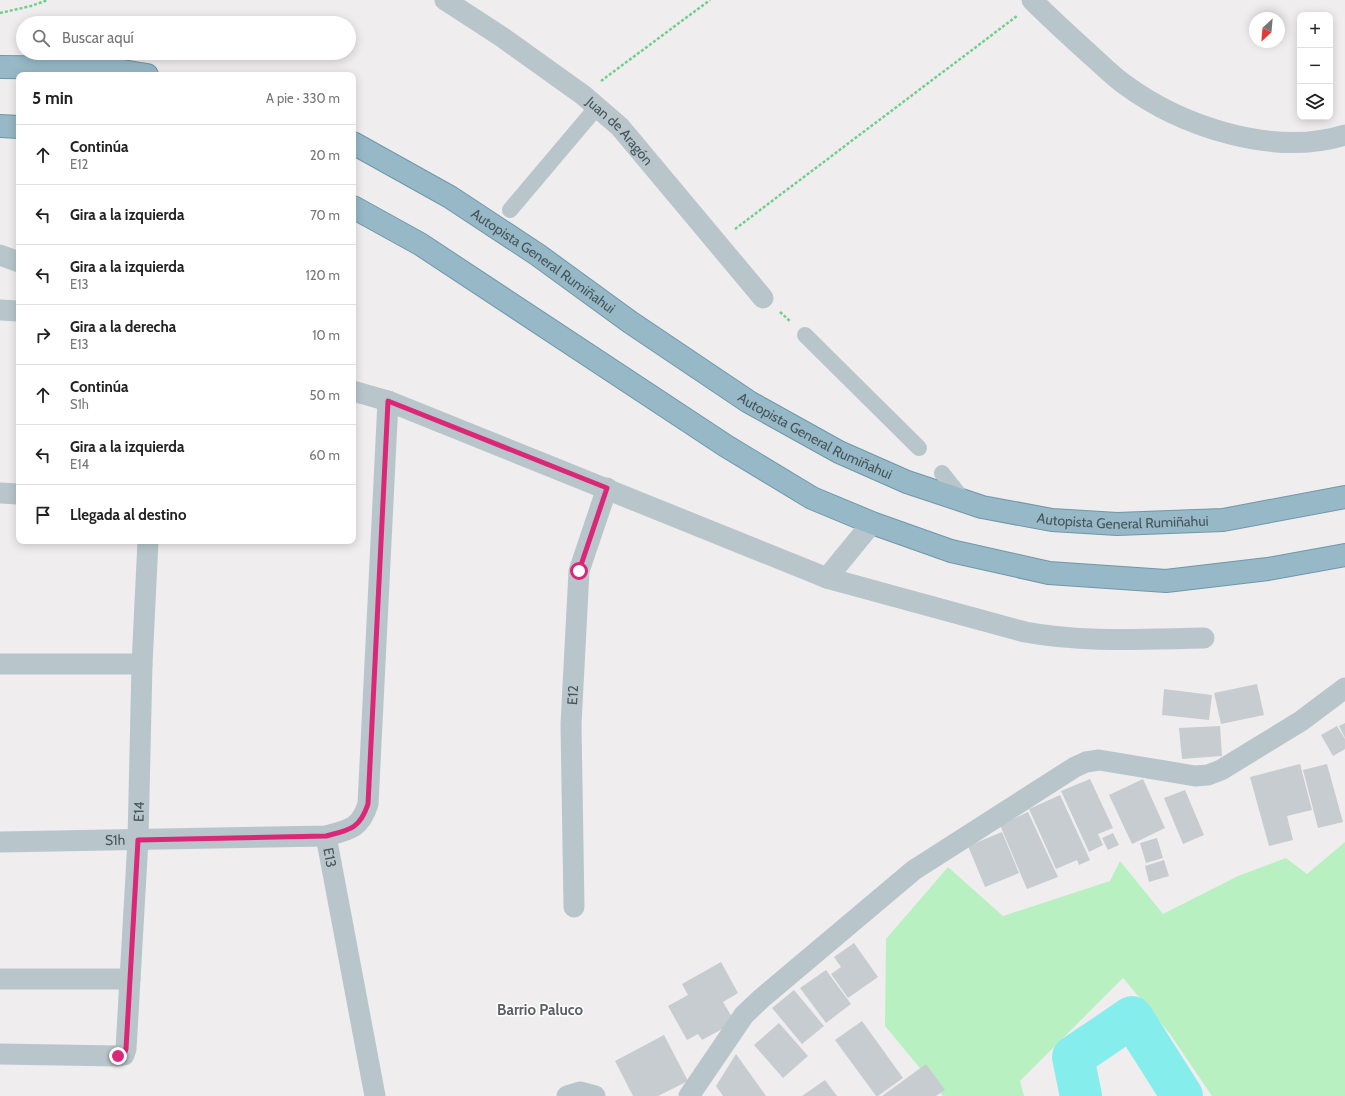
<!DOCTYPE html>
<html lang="es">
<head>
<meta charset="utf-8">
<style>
	:root { --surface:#fff; --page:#f6f6f6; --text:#222; --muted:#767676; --line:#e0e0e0 }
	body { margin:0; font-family:Cabin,sans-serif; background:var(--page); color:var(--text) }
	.controls { position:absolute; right:12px; top:12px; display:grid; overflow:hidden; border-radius:8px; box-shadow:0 2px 10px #0003 }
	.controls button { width:36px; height:36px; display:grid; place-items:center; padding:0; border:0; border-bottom:1px solid var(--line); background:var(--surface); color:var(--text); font:20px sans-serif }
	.compass { position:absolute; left:1249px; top:12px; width:36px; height:36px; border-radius:50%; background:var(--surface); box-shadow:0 2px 10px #0003; rotate:206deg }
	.stop { position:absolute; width:12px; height:12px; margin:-9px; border:3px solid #db2777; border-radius:50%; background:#fff }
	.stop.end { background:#db2777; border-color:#fff; box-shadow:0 1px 4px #0008 }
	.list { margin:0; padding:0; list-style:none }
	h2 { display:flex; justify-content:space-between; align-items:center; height:52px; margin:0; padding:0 16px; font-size:17px }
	h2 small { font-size:13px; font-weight:400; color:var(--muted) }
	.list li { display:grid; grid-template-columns:26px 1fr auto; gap:12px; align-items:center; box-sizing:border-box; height:60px; padding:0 16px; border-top:1px solid var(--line) }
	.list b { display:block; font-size:15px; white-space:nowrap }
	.list p { margin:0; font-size:13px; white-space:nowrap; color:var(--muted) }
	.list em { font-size:13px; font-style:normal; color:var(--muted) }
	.icon { flex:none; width:22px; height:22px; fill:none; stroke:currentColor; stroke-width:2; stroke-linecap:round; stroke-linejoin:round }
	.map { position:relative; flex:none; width:1345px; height:1096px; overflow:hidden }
	.search { position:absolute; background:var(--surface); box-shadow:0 2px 10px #0003; left:16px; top:16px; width:340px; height:44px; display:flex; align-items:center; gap:10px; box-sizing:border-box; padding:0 14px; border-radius:22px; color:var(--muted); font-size:15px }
	.panel { position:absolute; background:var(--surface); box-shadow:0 2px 10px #0003; left:16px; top:72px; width:340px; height:472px; border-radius:8px }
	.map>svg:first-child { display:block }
	.green { fill:#b9f0c2 }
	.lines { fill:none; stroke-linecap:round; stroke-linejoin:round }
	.river { stroke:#85eeed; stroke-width:42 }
	.building { fill:#c7ccd0 }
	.trunk-casing { stroke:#6e98aa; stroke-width:24 }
	.path { stroke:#70cf8b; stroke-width:2.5; stroke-dasharray:3 2; stroke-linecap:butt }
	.pedestrian { stroke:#b8c6cb; stroke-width:16 }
	.minor { stroke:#b8c6cb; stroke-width:21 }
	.trunk { stroke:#97b8c6; stroke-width:22 }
	.route { stroke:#db2777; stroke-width:5 }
	.labels { text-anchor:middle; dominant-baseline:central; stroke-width:3; stroke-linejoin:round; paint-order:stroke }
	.street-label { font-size:14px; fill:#45555b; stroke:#fff }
	.neighbourhood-label { font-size:15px; font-weight:bold; fill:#595f62; stroke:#fff }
</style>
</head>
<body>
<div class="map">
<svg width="1345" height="1096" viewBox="0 0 1345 1096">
	<rect width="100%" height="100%" fill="#f0edee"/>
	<path class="green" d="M 1345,842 L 1345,1096 L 1212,1096 L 1170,1034 L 1123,978 L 1020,1081 L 1024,1096 L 943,1096 L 885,1026 L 886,939 L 948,867 L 1003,916 L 1110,881 L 1120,861 L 1163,914 L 1238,876 L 1286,858 L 1307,874 Z"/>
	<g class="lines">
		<path class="river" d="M 1081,1096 L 1073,1057 L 1132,1017 L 1182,1096"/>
	</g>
	<path class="building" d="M 1257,684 L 1264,715 L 1221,724 L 1214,693 Z
		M 1164,689 L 1212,695 L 1209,720 L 1162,715 Z
		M 1345,723 L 1345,738 L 1339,726 Z
		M 1220,726 L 1222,756 L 1182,759 L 1179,728 Z
		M 1337,726 L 1345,739 L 1345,749 L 1333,756 L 1321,735 Z
		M 1300,764 L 1312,810 L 1287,816 L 1293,840 L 1269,846 L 1250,777 Z
		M 1327,764 L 1343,822 L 1318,828 L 1303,770 Z
		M 1090,779 L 1113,828 L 1098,834 L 1103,845 L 1089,852 L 1061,791 Z
		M 1143,779 L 1165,828 L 1132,844 L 1109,795 Z
		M 1185,790 L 1204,835 L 1183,844 L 1164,798 Z
		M 1060,795 L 1090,860 L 1079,865 L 1077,860 L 1056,869 L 1029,809 Z
		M 1028,812 L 1058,877 L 1027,889 L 1000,825 Z
		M 1002,832 L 1019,873 L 985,887 L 968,846 Z
		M 1113,833 L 1119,845 L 1108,850 L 1102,838 Z
		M 1157,838 L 1163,858 L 1146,863 L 1140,843 Z
		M 1164,860 L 1169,876 L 1149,882 L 1145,866 Z
		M 854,943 L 878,977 L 848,998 L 831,974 L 841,967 L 834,957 Z
		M 721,962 L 738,993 L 723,1002 L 735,1022 L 702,1040 L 698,1034 L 687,1040 L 668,1006 L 688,995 L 682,984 Z
		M 826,970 L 851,1004 L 826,1023 L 800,988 Z
		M 794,990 L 824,1026 L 802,1044 L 772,1008 Z
		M 862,1021 L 903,1078 L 878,1096 L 876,1096 L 835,1040 Z
		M 779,1023 L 808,1056 L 783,1078 L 754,1045 Z
		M 664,1035 L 688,1081 L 658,1096 L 633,1096 L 615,1061 Z
		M 736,1054 L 766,1096 L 723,1096 L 716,1086 Z
		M 926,1064 L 945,1090 L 936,1096 L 882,1096 Z
		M 825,1080 L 837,1096 L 802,1096 Z"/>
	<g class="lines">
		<g class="trunk-casing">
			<g id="trunk">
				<path d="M 0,67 L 104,68 L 147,75"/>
				<path d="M 0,126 L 19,127"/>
				<path id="s6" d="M 353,143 L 450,197 L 538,255 L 630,322 L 749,402 L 839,452 L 907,482 L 982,507 L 1052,520 L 1117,524 L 1223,520 L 1345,497"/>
				<path d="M 353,207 L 420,244 L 726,446 L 812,498 L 872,523 L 951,551 L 1049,573 L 1166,581 L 1268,569 L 1345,555"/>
			</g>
		</g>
		<path class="path" d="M 0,13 L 31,6 L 48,0
			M 601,81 L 710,0
			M 735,229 L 1017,16
			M 780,312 L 791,322"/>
		<path class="pedestrian" d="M 510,210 L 597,107
			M 805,335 L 919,448
			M 942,473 L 964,501"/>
		<g class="minor">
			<path id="s1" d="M 445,0 L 502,37 L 583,95 L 620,127 L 763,298"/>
			<path d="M 1032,0 C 1052,20 1073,39 1094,58 C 1104,67 1113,76 1124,84 C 1182,127 1274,157 1345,135"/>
			<path d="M 0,255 L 19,262"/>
			<path d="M 0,310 L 19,311"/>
			<path d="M 353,391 L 388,401 L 827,578 L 1025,632 C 1084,643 1144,639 1204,638"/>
			<path d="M 0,493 L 19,494"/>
			<path d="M 827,578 L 872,523"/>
			<path d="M 0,664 L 142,664"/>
			<path id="s2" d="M 326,836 L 375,1096"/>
			<path id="s3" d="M 0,842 L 326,836 C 349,830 360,829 368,804 L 388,401"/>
			<path id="s4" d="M 574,907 L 571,724 L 579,571 L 607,488"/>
			<path d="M 0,979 L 130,979"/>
			<path id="s5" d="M 0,1054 L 118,1056 L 124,1055 L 126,1049 L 138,840 L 142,664 L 148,541"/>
			<path d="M 567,1096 L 580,1092 L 595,1096"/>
			<path d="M 689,1096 L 744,1015 L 762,998 L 914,870 L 1075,767 L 1086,762 L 1099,760 L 1195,776 L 1208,775 L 1221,770 L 1301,721 L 1345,688"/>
		</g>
		<use href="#trunk" class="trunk"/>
	</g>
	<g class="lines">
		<path class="route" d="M 118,1056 L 124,1055 L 126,1049 L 138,840 L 326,836 C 349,830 360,829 368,804 L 388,401 L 607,488 L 579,571"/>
	</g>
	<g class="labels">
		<g class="street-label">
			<text stroke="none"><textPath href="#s1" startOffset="219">Juan de Aragón</textPath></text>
			<text stroke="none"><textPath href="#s6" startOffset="224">Autopista General Rumiñahui</textPath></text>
			<text stroke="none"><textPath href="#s6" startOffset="548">Autopista General Rumiñahui</textPath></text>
			<text stroke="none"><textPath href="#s6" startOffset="872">Autopista General Rumiñahui</textPath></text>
			<text stroke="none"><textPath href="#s4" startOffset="212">E12</textPath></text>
			<text stroke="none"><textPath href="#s5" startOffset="368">E14</textPath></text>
			<text stroke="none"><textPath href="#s3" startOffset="115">S1h</textPath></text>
			<text stroke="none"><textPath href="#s2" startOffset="22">E13</textPath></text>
		</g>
		<g class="neighbourhood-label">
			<text x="540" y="1010">Barrio Paluco</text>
		</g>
	</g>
</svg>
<div class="controls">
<button>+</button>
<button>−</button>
<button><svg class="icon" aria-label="layers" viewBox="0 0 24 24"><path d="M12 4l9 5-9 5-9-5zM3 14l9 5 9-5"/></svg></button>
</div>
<svg class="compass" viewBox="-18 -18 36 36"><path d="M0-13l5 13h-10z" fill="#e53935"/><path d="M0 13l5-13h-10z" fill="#767676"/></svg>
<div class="stop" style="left:579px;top:571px"></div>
<div class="stop end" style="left:118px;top:1056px"></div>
<div class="search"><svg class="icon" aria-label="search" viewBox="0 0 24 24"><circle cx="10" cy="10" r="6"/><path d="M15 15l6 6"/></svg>Buscar aquí</div>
<section class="panel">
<h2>5 min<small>A pie · 330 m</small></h2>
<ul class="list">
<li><svg class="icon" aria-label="ahead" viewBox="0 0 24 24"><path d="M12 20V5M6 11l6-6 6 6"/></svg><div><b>Continúa</b><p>E12</p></div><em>20 m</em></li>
<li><svg class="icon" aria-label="left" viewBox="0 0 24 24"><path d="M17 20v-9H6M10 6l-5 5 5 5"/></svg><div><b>Gira a la izquierda</b></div><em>70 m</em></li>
<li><svg class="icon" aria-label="left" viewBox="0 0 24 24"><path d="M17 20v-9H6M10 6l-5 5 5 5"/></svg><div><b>Gira a la izquierda</b><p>E13</p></div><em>120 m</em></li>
<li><svg class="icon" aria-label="right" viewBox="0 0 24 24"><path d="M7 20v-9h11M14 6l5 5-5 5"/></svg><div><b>Gira a la derecha</b><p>E13</p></div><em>10 m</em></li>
<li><svg class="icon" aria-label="ahead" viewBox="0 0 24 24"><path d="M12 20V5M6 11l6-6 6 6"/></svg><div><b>Continúa</b><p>S1h</p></div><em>50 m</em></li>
<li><svg class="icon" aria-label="left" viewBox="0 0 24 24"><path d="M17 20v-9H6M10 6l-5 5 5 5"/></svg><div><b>Gira a la izquierda</b><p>E14</p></div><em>60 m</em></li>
<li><svg class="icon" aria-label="arrive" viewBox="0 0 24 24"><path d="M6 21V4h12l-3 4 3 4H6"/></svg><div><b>Llegada al destino</b></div></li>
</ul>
</section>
</div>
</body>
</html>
